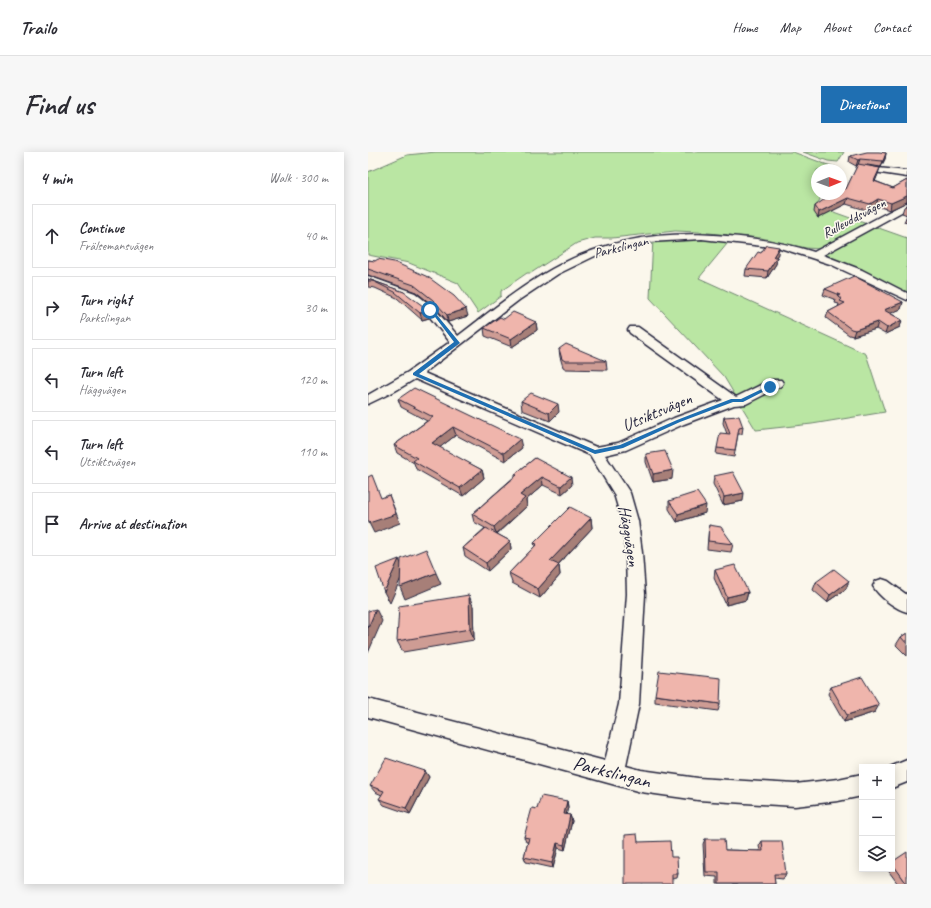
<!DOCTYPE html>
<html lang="en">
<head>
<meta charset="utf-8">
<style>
	:root { --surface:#fff; --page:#f7f7f7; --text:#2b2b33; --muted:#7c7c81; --line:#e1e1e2; --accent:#1f6fb2 }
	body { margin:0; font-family:Caveat,sans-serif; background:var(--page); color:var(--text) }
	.controls { position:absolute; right:12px; bottom:12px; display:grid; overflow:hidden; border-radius:0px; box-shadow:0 2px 10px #0003 }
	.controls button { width:36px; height:36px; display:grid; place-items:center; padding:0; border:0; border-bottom:1px solid var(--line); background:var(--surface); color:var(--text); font:20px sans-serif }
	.compass { position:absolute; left:443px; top:12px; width:36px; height:36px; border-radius:50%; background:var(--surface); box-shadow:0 2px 10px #0003; rotate:89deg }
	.stop { position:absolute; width:12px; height:12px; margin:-9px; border:3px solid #1f6fb2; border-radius:50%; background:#fff }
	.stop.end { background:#1f6fb2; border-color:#fff; box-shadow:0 1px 4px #0008 }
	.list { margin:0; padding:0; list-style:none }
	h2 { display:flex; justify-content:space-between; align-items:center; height:52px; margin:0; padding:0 16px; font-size:17px }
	h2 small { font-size:13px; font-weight:400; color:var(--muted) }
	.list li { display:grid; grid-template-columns:26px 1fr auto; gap:12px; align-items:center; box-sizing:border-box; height:64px; margin:0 8px 8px; padding:0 8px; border:1px solid var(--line); border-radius:0px }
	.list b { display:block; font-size:15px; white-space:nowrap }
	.list p { margin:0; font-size:13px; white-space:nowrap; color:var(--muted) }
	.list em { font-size:13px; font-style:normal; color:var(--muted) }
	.icon { flex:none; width:22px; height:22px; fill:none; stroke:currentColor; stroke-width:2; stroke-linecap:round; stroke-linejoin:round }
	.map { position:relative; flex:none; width:539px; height:732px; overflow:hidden; border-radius:0px }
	header { display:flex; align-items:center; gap:24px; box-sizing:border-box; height:56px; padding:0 20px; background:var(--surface); border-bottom:1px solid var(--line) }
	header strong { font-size:19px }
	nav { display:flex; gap:22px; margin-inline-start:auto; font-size:14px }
	.intro { display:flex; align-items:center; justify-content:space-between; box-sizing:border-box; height:96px; padding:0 24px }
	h1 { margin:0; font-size:28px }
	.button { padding:10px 18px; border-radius:0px; background:var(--accent); color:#fff; font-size:14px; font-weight:700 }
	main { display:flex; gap:24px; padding:0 24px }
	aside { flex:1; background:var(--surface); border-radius:0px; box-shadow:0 2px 10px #0003 }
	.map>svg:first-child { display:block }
	.green { fill:#bae6a3; stroke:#6e846f }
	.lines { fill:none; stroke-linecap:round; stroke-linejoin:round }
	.minor-casing { stroke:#22223b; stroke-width:3 }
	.minor { fill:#fbf7ec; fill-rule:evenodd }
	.wall { fill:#ce9c94; stroke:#22223b }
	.shaded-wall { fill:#a77f78; stroke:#22223b }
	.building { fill:#efb5ac; stroke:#22223b }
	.route { fill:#1f6fb2 }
	.labels { text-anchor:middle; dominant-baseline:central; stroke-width:3.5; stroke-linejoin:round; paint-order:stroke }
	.far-street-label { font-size:14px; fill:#22223b; stroke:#fbf7ec }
	.street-label { font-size:17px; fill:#22223b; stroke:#fbf7ec }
	.near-street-label { font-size:20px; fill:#22223b; stroke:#fbf7ec }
</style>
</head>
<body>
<header>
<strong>Trailo</strong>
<nav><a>Home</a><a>Map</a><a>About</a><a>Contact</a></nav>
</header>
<div class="intro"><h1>Find us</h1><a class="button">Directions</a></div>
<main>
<aside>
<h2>4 min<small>Walk · 300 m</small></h2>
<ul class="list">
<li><svg class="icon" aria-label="ahead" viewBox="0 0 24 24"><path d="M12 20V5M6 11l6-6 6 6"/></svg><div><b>Continue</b><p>Frälsemansvägen</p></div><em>40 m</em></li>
<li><svg class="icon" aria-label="right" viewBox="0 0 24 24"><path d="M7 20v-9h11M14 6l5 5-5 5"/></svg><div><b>Turn right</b><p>Parkslingan</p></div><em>30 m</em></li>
<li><svg class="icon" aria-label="left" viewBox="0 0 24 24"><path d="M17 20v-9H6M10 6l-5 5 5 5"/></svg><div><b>Turn left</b><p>Häggvägen</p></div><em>120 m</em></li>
<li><svg class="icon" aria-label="left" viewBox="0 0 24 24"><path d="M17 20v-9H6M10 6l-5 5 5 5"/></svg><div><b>Turn left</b><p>Utsiktsvägen</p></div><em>110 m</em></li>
<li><svg class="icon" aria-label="arrive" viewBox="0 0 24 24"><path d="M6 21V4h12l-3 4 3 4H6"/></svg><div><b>Arrive at destination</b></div></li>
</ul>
</aside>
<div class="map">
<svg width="539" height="732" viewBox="0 0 539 732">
	<rect width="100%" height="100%" fill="#fbf7ec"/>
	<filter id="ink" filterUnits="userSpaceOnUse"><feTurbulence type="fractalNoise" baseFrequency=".025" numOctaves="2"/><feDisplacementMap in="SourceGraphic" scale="8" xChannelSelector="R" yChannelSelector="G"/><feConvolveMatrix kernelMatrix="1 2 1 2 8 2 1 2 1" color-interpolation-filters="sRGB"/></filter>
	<g filter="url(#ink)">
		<path class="green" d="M 68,0 L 425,0 L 457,12 L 467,15 L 466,18 L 449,18 L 449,42 L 454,42 L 449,54 L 499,72 L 452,97 L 438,96 L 393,86 L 330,80 L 307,79 L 244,86 L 227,86 L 209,91 L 163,121 L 159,121 L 133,139 L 133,144 L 110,161 L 90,131 L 41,111 L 0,103 L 0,20 L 39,3 Z
			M 435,0 L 476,0 L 470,10 L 460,9 Z
			M 505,74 L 539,86 L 539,142 L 465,109 L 458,102 Z
			M 322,86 L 360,88 L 359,92 L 331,126 L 498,202 L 517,260 L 444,272 L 388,278 L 356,225 L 282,146 L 285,87 Z"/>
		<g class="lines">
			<g class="minor-casing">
				<path id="minor" d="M 490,14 L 539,19 L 539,25 L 493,18 L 489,16 Z
					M 539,50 L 539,57 L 455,103 L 494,118 L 539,141 L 539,148 L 462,112 L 412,96 L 334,87 L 281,90 L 246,97 L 227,104 L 190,122 L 151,148 L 56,221 L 228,295 L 250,291 L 306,266 L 355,248 L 262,181 L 260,178 L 262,175 L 270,175 L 368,245 L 403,228 L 413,228 L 415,231 L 413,234 L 378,252 L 366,253 L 316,272 L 258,298 L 237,303 L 262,341 L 270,369 L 274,401 L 277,442 L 271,552 L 258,614 L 273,618 L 330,626 L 427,632 L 470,627 L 494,622 L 494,644 L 470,649 L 427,654 L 330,648 L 273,640 L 0,565 L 0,547 L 237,609 L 251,552 L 259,442 L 258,401 L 254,369 L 246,342 L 222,303 L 47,227 L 27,239 L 0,252 L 0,243 L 40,220 L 82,190 L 58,160 L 39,145 L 0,131 L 0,124 L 47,141 L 66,156 L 90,184 C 120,161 150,136 184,117 C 239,86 297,78 359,84 C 389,86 417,91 446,100 Z
					M 514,427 L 520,429 L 539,443 L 539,460 C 528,457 511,445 505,434 L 508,429 Z
					M 539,608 L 539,630 L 524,636 L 524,615 L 522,615 Z"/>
			</g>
			<use href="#minor" class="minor"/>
		</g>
		<path class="wall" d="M 518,1 L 517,7 L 513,15 L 499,13 L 510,22 L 507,29 L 525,36 L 539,28 L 539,50 L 522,58 L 508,54 L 501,59 L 478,52 L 450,66 L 446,60 L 447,54 L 478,37 L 490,13 L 488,14 L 481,10 L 482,4 Z
			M 539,53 L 539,71 L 536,70 L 539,63 L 534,61 L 536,55 Z
			M 410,102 L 408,105 L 409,105 L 408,112 L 399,126 L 377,124 L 378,117 Z
			M 0,108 L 7,109 L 100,164 L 80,170 L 67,155 L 48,140 L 0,123 Z
			M 0,127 L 36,140 L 61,166 L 54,168 L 29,146 L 7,136 L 0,135 Z
			M 457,137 L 535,150 L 533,157 L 522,161 L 534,168 L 532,175 L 517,182 L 508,177 L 485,184 L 481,183 L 458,166 L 460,160 L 470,155 L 471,152 L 467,151 L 468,148 L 455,143 Z
			M 136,167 L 168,170 L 169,178 L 144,195 L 117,184 L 116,176 Z
			M 191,197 L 238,209 L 239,218 L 198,217 L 195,215 L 192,205 Z
			M 30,247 L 154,296 L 137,309 L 88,283 L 71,296 L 114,318 L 116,326 L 95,344 L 48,317 L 46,311 L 29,301 L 26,293 L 59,269 L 33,255 Z
			M 153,249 L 191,260 L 182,269 L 154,258 Z
			M 356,265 L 375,275 L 374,282 L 370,282 L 366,305 L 348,302 L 349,296 L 359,282 L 355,271 Z
			M 278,302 L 304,327 L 285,330 L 278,310 Z
			M 167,306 L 204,333 L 194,342 L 175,333 L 158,348 L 159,354 L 129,382 L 142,389 L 143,397 L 120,419 L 97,404 L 95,396 L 117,376 L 106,370 L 104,362 L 147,324 L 147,322 Z
			M 346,324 L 375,349 L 355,353 L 345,332 Z
			M 301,349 L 337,361 L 309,370 L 301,357 Z
			M 223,366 L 224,376 L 190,413 L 191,413 L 192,423 L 172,446 L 144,431 L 141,421 L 167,394 L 166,391 Z
			M 341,373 L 365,392 L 363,400 L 339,397 Z
			M 347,418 L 380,440 L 378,448 L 358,453 L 346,426 Z
			M 448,430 L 478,437 L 459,450 L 445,438 Z
			M 105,454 L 106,488 L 35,500 L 29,489 Z
			M 539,481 L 539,504 L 528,493 L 533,485 Z
			M 463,535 L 507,560 L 476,570 L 460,542 Z
			M 287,543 L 352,552 L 350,559 L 287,550 Z
			M 57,619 L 61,625 L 42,662 L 16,653 L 11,647 L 14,643 L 7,640 L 2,634 Z
			M 199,649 L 200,655 L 198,663 L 202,663 L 204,669 L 197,698 L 190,696 L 185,716 L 158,710 L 156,705 L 160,690 L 158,690 L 156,685 L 169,657 Z
			M 337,687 L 357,698 L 392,699 L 391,694 L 394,689 L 418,722 L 415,727 L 406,726 L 407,732 L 349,732 L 349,725 L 337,724 L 335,692 Z
			M 270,690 L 303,705 L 310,722 L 309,726 L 304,727 Z
			M 524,710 L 539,732 L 530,732 L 519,717 L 524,717 Z"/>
		<path class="shaded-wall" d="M 518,1 L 517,7 L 513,15 L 515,9 Z
			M 492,7 L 490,13 L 488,14 L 490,8 Z
			M 512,16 L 510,22 L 505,35 L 506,29 Z
			M 539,44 L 539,50 L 522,58 L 523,51 Z
			M 480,46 L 478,52 L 450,66 L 451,60 Z
			M 510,47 L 508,54 L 501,59 L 502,52 Z
			M 411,95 L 410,102 L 404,111 L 405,105 Z
			M 409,105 L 408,112 L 399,126 L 400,119 Z
			M 535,150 L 533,157 L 514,165 L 516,158 Z
			M 98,157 L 100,164 L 80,170 L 79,163 Z
			M 59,159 L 61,166 L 54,168 L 52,161 Z
			M 534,168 L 532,175 L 517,182 L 519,176 Z
			M 168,170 L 169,178 L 144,195 L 143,187 Z
			M 510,170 L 508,177 L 485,184 L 487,178 Z
			M 190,252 L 191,260 L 182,269 L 181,261 Z
			M 85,275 L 88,283 L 66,300 L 64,291 Z
			M 152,287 L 154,296 L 137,309 L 136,301 Z
			M 114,318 L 116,326 L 95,344 L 92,336 Z
			M 305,318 L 304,327 L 285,330 L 285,322 Z
			M 174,325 L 175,333 L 158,348 L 159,354 L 128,382 L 126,375 L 152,343 Z
			M 203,325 L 204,333 L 194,342 L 193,334 Z
			M 376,341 L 375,349 L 355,353 L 356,345 Z
			M 21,343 L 32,371 L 6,381 L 1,371 Z
			M 338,353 L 337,361 L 309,370 L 310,362 Z
			M 223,366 L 224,376 L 184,419 L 182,409 Z
			M 142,389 L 143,397 L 120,419 L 118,411 Z
			M 31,407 L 36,419 L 22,451 L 16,440 Z
			M 191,413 L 192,423 L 172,446 L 170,437 Z
			M 68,421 L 73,432 L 37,447 L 32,435 Z
			M 481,429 L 478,437 L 459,450 L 462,443 Z
			M 380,440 L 378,448 L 358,453 L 359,445 Z
			M 101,443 L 105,454 L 106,488 L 102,477 Z
			M 8,457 L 14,469 L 0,501 L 0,476 Z
			M 511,553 L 507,560 L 476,570 L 479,563 Z
			M 57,619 L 61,625 L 42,662 L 38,656 Z
			M 199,649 L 200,655 L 197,668 L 196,662 Z
			M 202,663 L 204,669 L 197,698 L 196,693 Z
			M 189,691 L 190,696 L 185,716 L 184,711 Z"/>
		<path class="building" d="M 499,0 L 511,0 L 518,1 L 515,9 L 492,7 L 490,8 L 482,4 Z
			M 490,12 L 512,16 L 506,29 L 525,36 L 539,28 L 539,44 L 523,51 L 510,47 L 502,52 L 480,46 L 451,60 L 447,54 L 464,42 L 473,42 L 473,36 L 478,37 Z
			M 398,93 L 411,95 L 405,105 L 409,105 L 400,119 L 378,117 L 390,100 L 393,101 Z
			M 10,107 L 26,110 L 60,125 L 86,144 L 98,157 L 79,163 L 65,148 L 46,133 L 0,117 L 0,108 L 7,109 Z
			M 486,124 L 535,150 L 516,158 L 534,168 L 519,176 L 510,170 L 487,178 L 483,177 L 460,160 L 477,151 L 472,149 L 474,147 L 469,144 L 472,143 L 457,137 Z
			M 0,127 L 36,140 L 55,154 L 59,159 L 52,161 L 27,140 L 5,129 L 0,129 Z
			M 145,160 L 168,170 L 143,187 L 116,176 L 132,165 L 136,167 Z
			M 198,192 L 238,209 L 197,209 L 194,207 L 191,197 Z
			M 46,236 L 152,287 L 136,301 L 85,275 L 64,291 L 114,318 L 92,336 L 45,309 L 49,306 L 26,293 L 65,265 L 30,247 Z
			M 163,241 L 190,252 L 181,261 L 153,249 Z
			M 371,264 L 375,275 L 371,276 L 367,298 L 349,296 L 352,281 L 362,282 L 356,265 Z
			M 297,299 L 305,318 L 285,322 L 278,302 Z
			M 167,306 L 203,325 L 193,334 L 174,325 L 152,343 L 157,346 L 126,375 L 104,362 L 149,323 L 147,322 Z
			M 365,320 L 376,341 L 356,345 L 346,324 Z
			M 4,323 L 13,346 L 21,343 L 28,362 L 1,371 L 0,367 L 0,325 Z
			M 329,340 L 338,353 L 310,362 L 301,349 Z
			M 202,355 L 223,366 L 182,409 L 191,413 L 170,437 L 141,421 L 169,392 L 166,391 Z
			M 341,373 L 353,375 L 365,392 L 340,389 Z
			M 118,376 L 142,389 L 118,411 L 95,396 Z
			M 58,397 L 68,421 L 32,435 L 33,407 Z
			M 31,407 L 16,440 L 8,416 Z
			M 367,413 L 380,440 L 359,445 L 347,418 Z
			M 466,417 L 481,429 L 462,443 L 448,430 Z
			M 101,443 L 102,477 L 29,489 L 31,454 Z
			M 8,457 L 0,476 L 0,459 Z
			M 539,481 L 539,492 L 533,485 Z
			M 291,519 L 353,526 L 352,552 L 287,543 Z
			M 494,525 L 511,553 L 479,563 L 463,535 Z
			M 18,606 L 57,619 L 38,656 L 11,647 L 16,639 L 2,634 Z
			M 173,644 L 199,649 L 196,662 L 202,663 L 196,693 L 189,691 L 184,711 L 156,705 L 161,686 L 156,685 L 164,656 L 169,657 Z
			M 269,682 L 270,690 L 302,689 L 303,705 L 309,705 L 310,722 L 304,722 L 304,732 L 257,732 L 257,683 Z
			M 337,687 L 356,687 L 357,698 L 395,699 L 394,689 L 414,689 L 418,722 L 406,722 L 407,732 L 351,732 L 351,720 L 338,720 Z
			M 539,700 L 539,732 L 524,711 L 524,710 Z"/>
	</g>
	<path class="route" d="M 61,157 L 64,157 L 92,191 L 51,222 L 227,298 L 252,293 L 309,268 L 363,247 L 373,247 L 400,234 L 404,235 L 375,250 L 365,250 L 312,270 L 255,296 L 227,302 L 45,223 L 45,221 L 86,190 Z"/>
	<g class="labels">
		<g class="far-street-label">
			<text transform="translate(486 66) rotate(-28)">Rulleuddsvägen</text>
			<text transform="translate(253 95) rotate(-14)">Parkslingan</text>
		</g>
		<g class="street-label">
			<text transform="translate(289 260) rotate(-23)">Utsiktsvägen</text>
			<text transform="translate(261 384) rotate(81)">Häggvägen</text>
		</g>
		<g class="near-street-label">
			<text transform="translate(244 620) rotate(14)">Parkslingan</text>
		</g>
	</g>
</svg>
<div class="controls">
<button>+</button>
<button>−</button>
<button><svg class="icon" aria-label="layers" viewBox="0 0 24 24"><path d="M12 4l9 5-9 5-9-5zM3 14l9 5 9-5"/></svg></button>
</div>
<svg class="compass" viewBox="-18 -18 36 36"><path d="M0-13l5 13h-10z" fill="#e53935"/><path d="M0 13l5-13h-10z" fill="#7c7c81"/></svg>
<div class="stop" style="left:62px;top:158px"></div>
<div class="stop end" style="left:402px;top:235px"></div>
</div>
</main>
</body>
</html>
